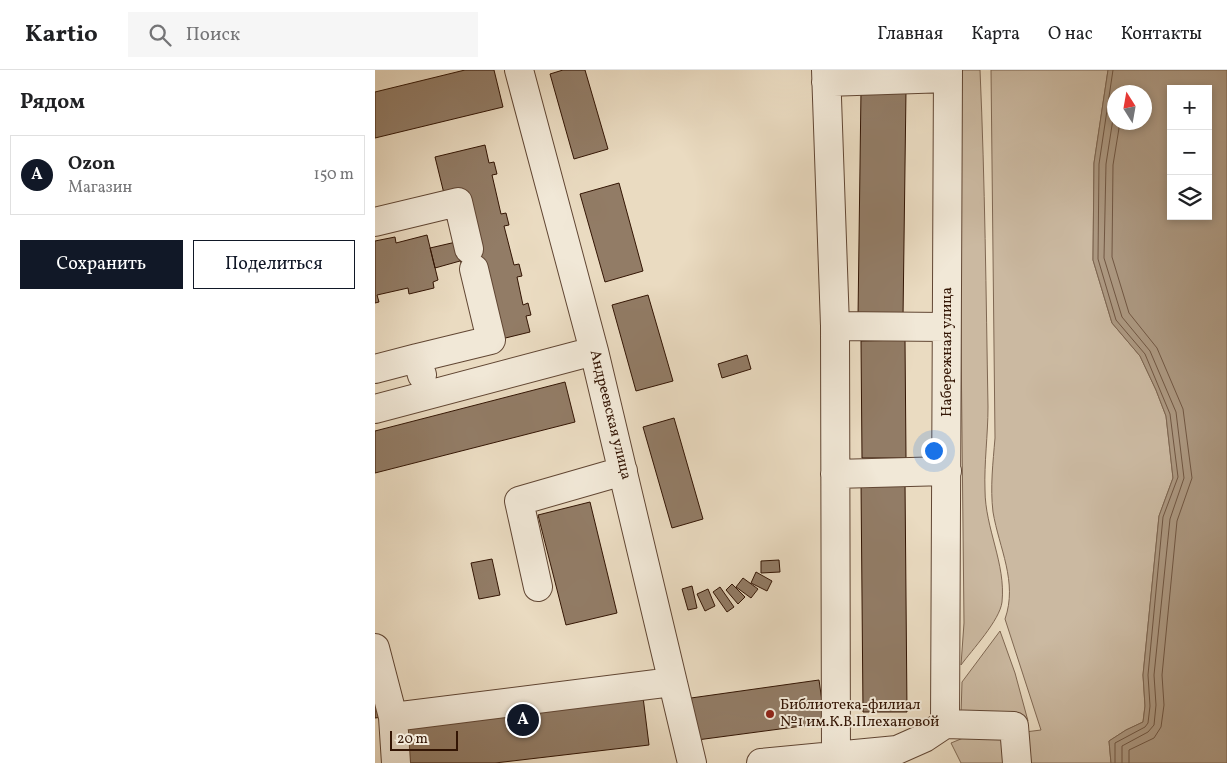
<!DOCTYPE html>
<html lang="ru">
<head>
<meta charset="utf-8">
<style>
	:root { --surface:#fff; --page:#f6f6f6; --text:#202124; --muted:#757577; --line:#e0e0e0; --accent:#111827 }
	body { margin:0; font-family:Vollkorn,serif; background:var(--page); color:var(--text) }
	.controls { position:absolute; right:15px; top:15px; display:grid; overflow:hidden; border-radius:0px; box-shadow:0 2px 8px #0003 }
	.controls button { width:45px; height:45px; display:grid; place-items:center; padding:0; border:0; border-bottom:1px solid var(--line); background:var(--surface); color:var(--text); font:25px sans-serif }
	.compass { position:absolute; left:732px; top:15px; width:45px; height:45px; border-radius:50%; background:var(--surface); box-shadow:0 2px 8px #0003; rotate:349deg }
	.scale { position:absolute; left:15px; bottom:12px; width:68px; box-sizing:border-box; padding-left:5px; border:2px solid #331504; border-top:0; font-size:14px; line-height:18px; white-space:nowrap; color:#331504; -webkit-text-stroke:4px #f1e8d7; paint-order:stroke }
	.you { position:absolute; left:558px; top:380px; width:18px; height:18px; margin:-12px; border:4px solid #fff; border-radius:50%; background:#1a73e8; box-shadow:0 0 0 8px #1a73e833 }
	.badge { display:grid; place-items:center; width:32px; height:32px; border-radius:50%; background:var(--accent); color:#fff; font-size:16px; font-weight:700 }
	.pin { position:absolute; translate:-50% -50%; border:2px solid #fff; box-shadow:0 1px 5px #0006 }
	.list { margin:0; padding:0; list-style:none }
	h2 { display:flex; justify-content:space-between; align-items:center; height:65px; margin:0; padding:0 20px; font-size:21px }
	h2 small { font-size:16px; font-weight:400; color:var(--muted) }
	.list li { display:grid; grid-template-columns:32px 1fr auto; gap:15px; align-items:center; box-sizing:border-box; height:80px; margin:0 10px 10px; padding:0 10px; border:1px solid var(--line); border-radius:0px }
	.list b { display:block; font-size:19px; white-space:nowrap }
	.list p { margin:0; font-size:16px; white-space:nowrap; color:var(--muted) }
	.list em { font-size:16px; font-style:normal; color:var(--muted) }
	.actions { display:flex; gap:10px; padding:15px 20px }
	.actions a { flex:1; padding:11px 0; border:1px solid var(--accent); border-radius:0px; text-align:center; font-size:18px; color:var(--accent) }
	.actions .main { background:var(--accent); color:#fff }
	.icon { flex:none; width:28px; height:28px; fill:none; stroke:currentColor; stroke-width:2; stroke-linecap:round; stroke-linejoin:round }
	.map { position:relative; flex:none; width:852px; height:693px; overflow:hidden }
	header { display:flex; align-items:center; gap:30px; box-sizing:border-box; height:70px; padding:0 25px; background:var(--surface); border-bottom:1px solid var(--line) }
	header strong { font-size:24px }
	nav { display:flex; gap:28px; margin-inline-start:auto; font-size:18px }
	.search { width:350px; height:45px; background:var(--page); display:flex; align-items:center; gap:12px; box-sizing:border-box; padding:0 18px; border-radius:0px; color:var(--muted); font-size:19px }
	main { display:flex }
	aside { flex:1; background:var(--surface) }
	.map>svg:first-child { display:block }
	.green { fill:#cbb9a1; stroke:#7f6752 }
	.water { fill:#ac9881; stroke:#7c644f; fill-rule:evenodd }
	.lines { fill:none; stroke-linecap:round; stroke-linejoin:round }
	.shore { stroke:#705642; stroke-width:1 }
	.building { fill:#927c66; stroke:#331504 }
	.minor-casing { stroke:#614633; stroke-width:30 }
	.minor { stroke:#f1e8d7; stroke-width:28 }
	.poi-dot { fill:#8f2418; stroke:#f1e8d7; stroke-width:2 }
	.labels { text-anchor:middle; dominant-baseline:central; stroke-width:4; stroke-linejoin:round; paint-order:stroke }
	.street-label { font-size:15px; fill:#331504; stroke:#f1e8d7 }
	.poi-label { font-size:15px; fill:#331504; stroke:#f1e8d7; text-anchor:start }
</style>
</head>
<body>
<header>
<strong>Kartio</strong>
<div class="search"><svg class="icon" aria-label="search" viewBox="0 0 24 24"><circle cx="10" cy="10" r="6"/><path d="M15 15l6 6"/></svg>Поиск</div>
<nav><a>Главная</a><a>Карта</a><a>О нас</a><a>Контакты</a></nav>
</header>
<main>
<aside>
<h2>Рядом<small></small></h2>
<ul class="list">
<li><span class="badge">A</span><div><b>Ozon</b><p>Магазин</p></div><em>150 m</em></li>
</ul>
<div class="actions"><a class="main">Сохранить</a><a>Поделиться</a></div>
</aside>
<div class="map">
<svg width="852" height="693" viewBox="0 0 852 693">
	<rect width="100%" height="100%" fill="#eadbc1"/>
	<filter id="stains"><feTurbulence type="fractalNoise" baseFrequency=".004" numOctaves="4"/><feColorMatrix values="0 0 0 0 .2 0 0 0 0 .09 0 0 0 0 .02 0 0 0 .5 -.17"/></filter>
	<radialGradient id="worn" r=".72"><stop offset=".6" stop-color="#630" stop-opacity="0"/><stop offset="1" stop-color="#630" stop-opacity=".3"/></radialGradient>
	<path class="green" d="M 586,0 L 605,0 C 610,112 611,225 613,337 C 613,365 609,393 610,420 C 610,458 631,494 627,532 C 625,550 597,580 586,595 L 589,553 L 585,172 Z
		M 616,0 L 733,0 L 719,93 L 718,190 L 737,253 L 765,286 L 781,320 L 791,346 L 798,408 L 784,446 L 768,605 L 770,636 L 768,652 L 751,660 L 734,671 L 736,693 L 586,693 L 576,673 L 603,662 L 626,665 L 666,660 L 630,549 C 643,512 624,478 618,442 C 615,417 618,393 620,368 Z
		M 625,561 L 640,603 L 653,651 L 586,645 L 587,612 Z"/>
	<path class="water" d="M 733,0 L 852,0 L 852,693 L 736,693 L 734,671 L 751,660 L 768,652 L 770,636 L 768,605 L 784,446 L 798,408 L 791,346 L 781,320 L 765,286 L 737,253 L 718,190 L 719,93 ZM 796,19 L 833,19 L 833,146 L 796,146 ZM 740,22 L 770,22 L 770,52 L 740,52 Z"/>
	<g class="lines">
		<path class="shore" d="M 738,0 L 724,94 L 723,189 L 741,250 L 770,284 L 795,344 L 803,407 L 788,447 L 773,605 L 775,636 L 773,653 L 770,657 L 740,673 L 740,693
			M 740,36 L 731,94 L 729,188 L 747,247 L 775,281 L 801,342 L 809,408 L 795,449 L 779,605 L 781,635 L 779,655 L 773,662 L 747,676 L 747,693
			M 745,52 L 738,95 L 737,187 L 754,243 L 782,278 L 808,339 L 817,408 L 802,451 L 787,605 L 789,635 L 786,657 L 779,668 L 754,680 L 754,693"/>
	</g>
	<path class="building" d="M 90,0 L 119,0 L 128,37 L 0,68 L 0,22 Z
		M 188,0 L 210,0 L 233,79 L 199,89 L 175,4 Z
		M 486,20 L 531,20 L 528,248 L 483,247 Z
		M 110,75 L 114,93 L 119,92 L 122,104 L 117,105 L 126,144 L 131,143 L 134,155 L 129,156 L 139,195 L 144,194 L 147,206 L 142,207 L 148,235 L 153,233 L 156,245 L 151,246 L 155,262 L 106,274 L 60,87 Z
		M 244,113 L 268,201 L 230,212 L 205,124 Z
		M 52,165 L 63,210 L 58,212 L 59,218 L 34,224 L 33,218 L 2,225 L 4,232 L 0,233 L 0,171 L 20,167 L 21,173 Z
		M 81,172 L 85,191 L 60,198 L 55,178 Z
		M 273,225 L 298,311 L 261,321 L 237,235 Z
		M 530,270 L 531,388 L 487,388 L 486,271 Z
		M 372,285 L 376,299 L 347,308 L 343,294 Z
		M 190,312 L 200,352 L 0,403 L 0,361 Z
		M 299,348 L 328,449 L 297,458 L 268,357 Z
		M 486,411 L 530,411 L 532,642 L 488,642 Z
		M 215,432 L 242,543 L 191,555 L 163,445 Z
		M 117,489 L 125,525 L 104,529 L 96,493 Z
		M 404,490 L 405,502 L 386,503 L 386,491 Z
		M 381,502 L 397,511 L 392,521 L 376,513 Z
		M 368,508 L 383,519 L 376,528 L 361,517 Z
		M 357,514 L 370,527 L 363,534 L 351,520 Z
		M 317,516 L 322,538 L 313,540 L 307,519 Z
		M 345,517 L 359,537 L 352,542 L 338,522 Z
		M 333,519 L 340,536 L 330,541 L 322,524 Z
		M 444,610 L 450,653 L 322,670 L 316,628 Z
		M 0,615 L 7,647 L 0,648 Z
		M 268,627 L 274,675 L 120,693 L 31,693 L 27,656 Z"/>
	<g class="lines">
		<g class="minor-casing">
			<path id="minor" d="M 144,0 L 219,281 L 317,693
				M 451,0 L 460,256 L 461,686
				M 451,12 L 573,8
				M 0,152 L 83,132 L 94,179
				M 460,256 L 571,257
				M 42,288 L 116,270 L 99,199
				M 0,299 L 42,288 L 47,305
				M 0,339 L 219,281
				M 460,404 L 572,401
				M 163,517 L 144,431 L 248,401
				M 0,578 L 18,647
				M 570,654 L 573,0
				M 570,654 L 639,656 L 642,693
				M 21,693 L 18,647 L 297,612
				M 386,693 L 522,680 L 549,668 L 570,654"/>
		</g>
		<use href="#minor" class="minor"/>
	</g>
	<circle class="poi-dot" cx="395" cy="644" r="5"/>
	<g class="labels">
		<g class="street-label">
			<text transform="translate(572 282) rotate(-90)">Набережная улица</text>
			<text transform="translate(235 345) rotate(76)">Андреевская улица</text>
		</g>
		<g class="poi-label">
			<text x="405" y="635">Библиотека-филиал<tspan x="405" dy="17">№1 им.К.В.Плехановой</tspan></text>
		</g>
	</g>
	<rect width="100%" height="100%" filter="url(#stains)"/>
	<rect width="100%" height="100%" fill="url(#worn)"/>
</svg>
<div class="controls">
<button>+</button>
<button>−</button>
<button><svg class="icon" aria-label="layers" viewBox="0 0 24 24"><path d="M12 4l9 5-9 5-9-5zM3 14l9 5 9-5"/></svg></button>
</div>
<svg class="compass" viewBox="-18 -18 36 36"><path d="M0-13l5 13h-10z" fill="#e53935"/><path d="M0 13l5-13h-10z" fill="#757577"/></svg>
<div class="scale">20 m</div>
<div class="you"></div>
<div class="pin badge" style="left:148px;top:650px">A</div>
</div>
</main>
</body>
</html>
